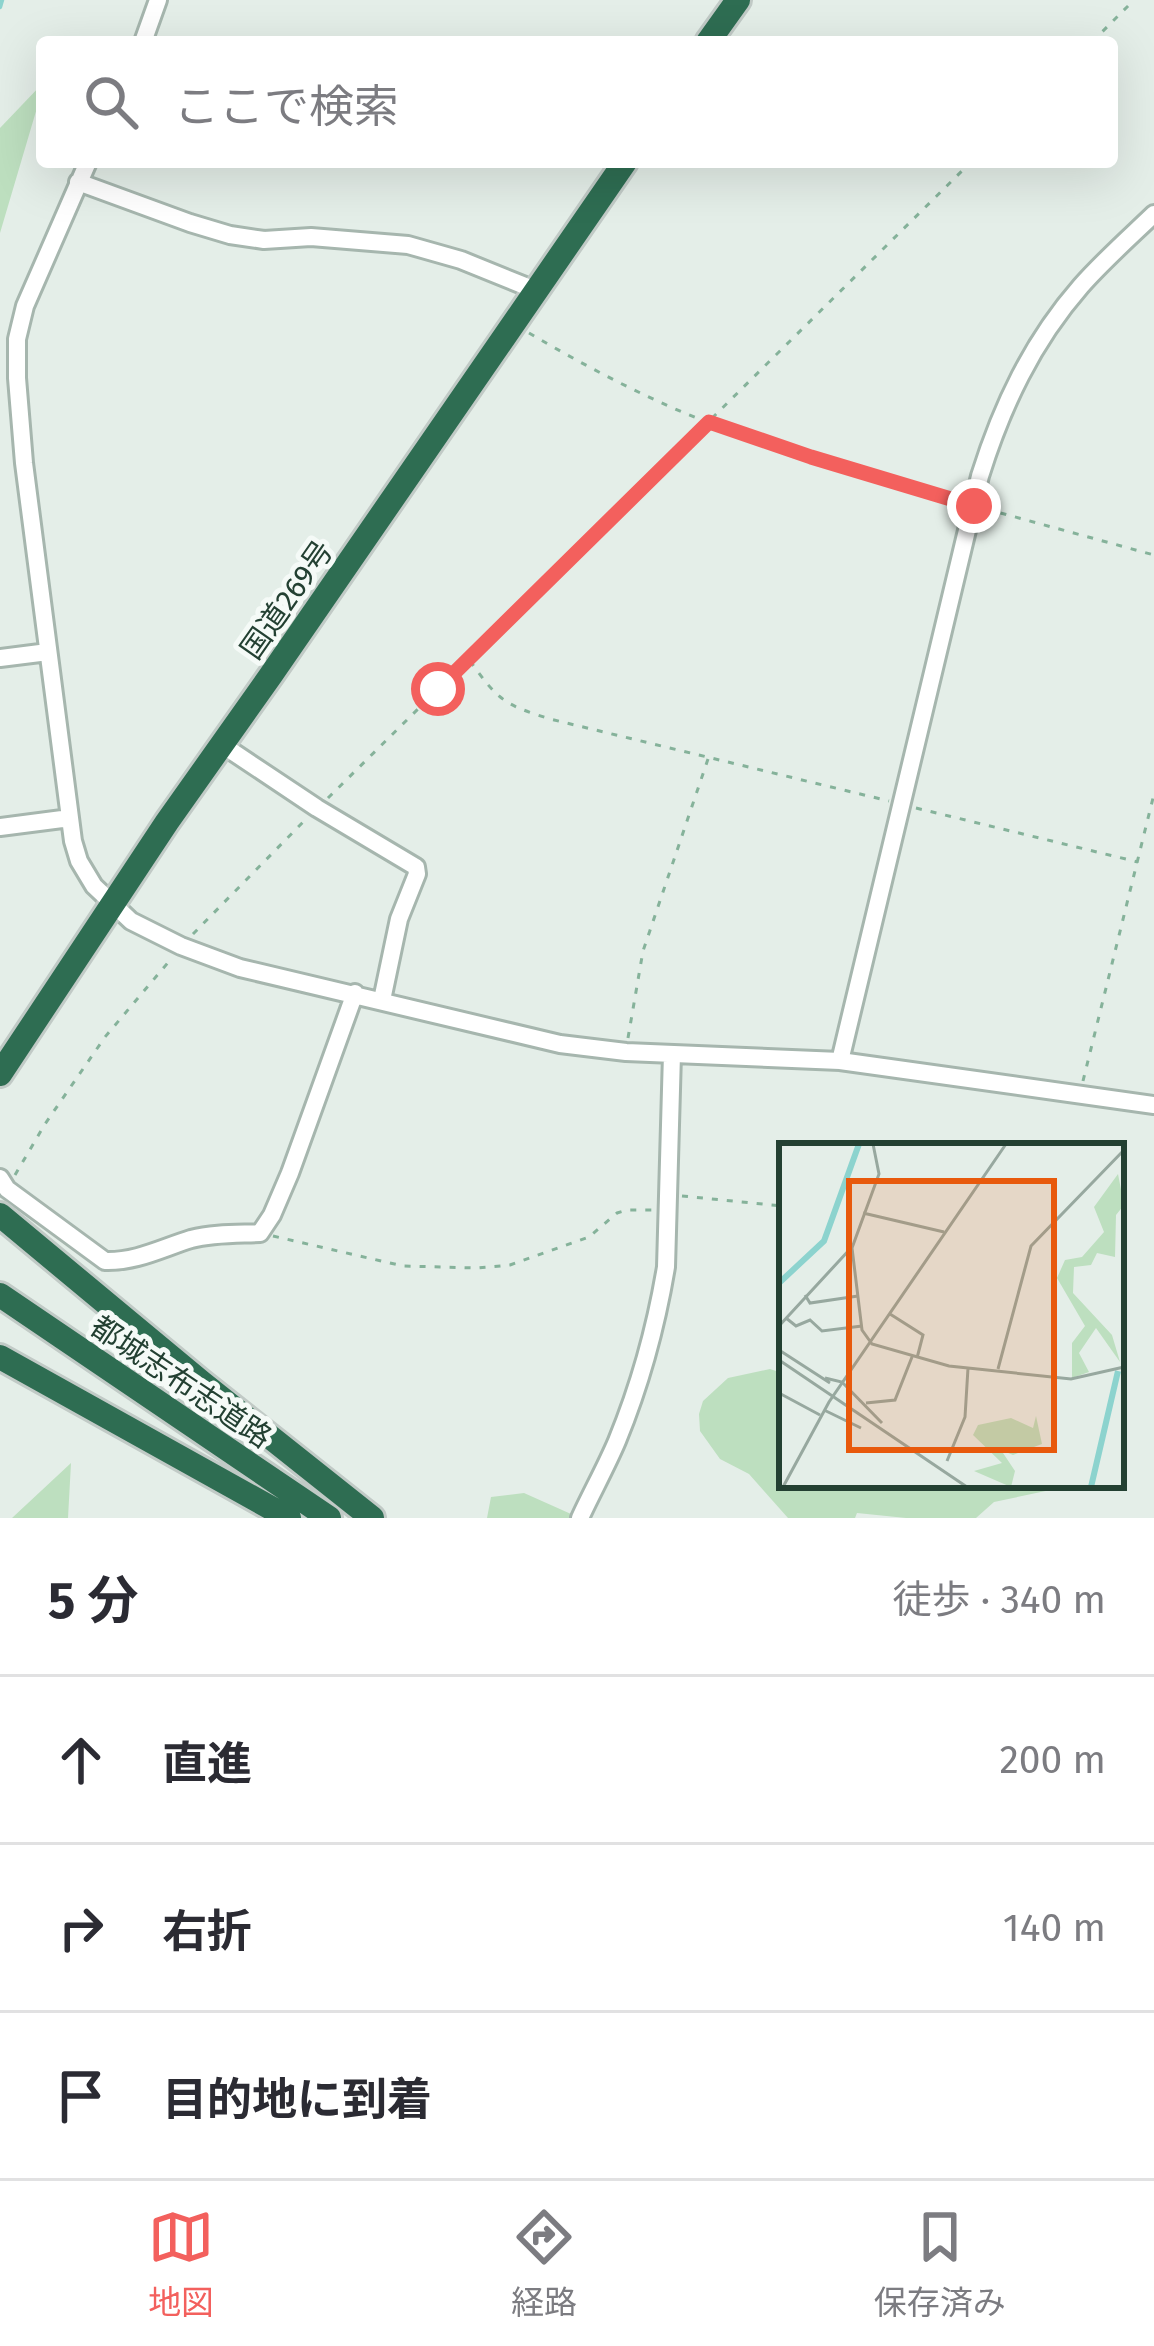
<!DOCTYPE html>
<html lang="ja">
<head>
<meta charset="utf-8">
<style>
	:root { --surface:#fff; --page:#f7f7f7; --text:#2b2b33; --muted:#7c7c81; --line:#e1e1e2; --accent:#f3605d }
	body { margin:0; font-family:"Fira Sans","Noto Sans JP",sans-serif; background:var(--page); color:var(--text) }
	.stop { position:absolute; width:36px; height:36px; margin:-27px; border:9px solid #f3605d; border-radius:50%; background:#fff }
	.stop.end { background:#f3605d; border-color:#fff; box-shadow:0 3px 12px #0008 }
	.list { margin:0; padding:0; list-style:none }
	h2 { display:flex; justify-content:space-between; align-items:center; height:156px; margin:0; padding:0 48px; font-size:51px }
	h2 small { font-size:39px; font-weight:400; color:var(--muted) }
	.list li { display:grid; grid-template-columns:78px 1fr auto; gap:36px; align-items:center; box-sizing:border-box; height:168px; padding:0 48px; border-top:3px solid var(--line) }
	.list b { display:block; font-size:45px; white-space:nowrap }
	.list em { font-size:39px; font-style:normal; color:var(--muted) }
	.icon { flex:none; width:66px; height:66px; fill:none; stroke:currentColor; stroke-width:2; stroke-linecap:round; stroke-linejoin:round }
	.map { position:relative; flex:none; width:1154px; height:1518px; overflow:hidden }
	.search { position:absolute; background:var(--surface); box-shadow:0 12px 48px #0002; left:36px; right:36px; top:36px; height:132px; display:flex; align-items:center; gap:30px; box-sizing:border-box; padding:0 42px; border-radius:12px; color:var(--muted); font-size:45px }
	.sheet { height:660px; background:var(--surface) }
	nav { display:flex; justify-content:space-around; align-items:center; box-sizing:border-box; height:168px; border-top:3px solid var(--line); background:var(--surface); font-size:33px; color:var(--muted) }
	nav a { display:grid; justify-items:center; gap:6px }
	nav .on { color:var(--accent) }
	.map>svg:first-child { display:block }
	.green { fill:#bddfbf }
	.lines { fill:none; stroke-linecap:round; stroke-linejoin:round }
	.stream { stroke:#8cd3ce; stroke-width:4.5 }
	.minor-casing { stroke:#a6b6ae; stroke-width:22 }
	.highway-casing { stroke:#c1cac6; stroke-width:30 }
	.path { stroke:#85b29a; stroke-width:3; stroke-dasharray:6 9; stroke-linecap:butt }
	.minor { stroke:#fff; stroke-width:16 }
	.highway { stroke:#2e6d52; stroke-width:24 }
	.route { stroke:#f3605d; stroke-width:15 }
	.labels { text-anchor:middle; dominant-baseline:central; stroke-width:10; stroke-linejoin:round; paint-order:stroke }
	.street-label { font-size:30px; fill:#234032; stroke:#f5faf7 }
	.inset-river { fill:none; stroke:#8cd3ce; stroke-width:6 }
	.inset-road { fill:none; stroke:#97a89f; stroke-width:3 }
	.view { fill:#e8590c; fill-opacity:0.15; stroke:#e8590c; stroke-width:6 }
	.inset-edge { fill:none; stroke:#234032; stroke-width:6 }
</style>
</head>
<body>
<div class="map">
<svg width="1154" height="1518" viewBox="0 0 1154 1518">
	<rect width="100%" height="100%" fill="#e4eee8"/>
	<path class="green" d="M 42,84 L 42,91 L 0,233 L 0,128 Z
		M 770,1369 L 782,1373 L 782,1485 L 1074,1485 L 994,1502 L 976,1518 L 906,1518 L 857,1513 L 855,1518 L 788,1518 L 749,1474 L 720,1459 L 700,1431 L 699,1414 L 703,1401 L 728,1378 Z
		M 71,1463 L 68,1518 L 12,1518 Z
		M 524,1493 L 580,1518 L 487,1518 L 491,1497 Z"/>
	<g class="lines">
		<path class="stream" d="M 0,7 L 2,0"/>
		<g class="minor-casing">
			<path id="minor" d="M 143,42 L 158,0
				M 88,162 L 25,306 L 17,339 L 17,378 L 24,463 L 73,841 L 79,861 L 94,886 L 131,921 L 181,946 L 240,968 L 560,1044 L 626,1052 L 840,1061 L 1154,1105
				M 78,182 L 190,223 L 230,235 L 264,240 L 311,237 L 408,245 L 461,260 L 535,290
				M 0,658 L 48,652
				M 221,744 L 317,808 L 416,867 L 417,874 L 399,919 L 382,1000
				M 0,827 L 70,818
				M 840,1061 L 980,476 C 1002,406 1032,342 1081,286 C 1103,261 1129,238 1154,214
				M 0,1178 L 7,1189 L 105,1261 C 136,1262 162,1248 191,1239 C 214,1233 237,1234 260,1233 L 272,1215 L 290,1173 L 355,993
				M 580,1518 C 592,1492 606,1467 617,1441 C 640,1385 656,1327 666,1267 L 672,1054"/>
		</g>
		<g class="highway-casing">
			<path id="highway" d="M 708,42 L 738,0
				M 0,1074 L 167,822 L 271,675 L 625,162
				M 0,1215 L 201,1382 L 372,1518
				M 0,1295 L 329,1518
				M 0,1357 L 289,1518"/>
		</g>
		<path class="path" d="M 1092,42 L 1134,0
			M 529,333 C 587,367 649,400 712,424 C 793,454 877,477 960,502
			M 986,509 L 1154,555
			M 470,661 C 499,701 503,704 550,719 L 889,801
			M 328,798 L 971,162
			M 916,808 L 1138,862
			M 193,934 L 308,817
			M 628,1038 L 643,951 L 708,759
			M 1083,1081 L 1154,794
			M 15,1175 L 45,1124 L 105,1037 L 171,959
			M 682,1196 L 782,1206
			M 273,1236 L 403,1266 L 478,1268 L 510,1265 L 589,1237 L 617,1213 L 627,1210 L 654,1210"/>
		<use href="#minor" class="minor"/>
		<use href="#highway" class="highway"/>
	</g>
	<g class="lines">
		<path class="route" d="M 438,689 L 709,422 L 811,457 L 974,506"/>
	</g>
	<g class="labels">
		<g class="street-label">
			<text transform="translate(287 600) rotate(-55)">国道269号</text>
			<text transform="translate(181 1382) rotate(34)">都城志布志道路</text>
		</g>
	</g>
	<g transform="translate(779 1143)">
		<rect width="345" height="345" fill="#e4eee8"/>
		<path d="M 339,31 L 345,62 L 337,72 L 336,114 L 318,110 L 312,122 L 295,124 L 294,150 L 333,192 L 341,219 L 317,185 L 300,210 L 310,229 L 293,235 L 293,200 L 306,183 L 278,135 L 286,117 L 303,114 L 325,89 L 315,64 ZM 257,273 L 263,301 L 234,312 L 222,307 L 236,328 L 232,344 L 195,328 L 223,320 L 194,292 L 199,282 L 232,275 L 254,285 Z" fill="#bddfbf"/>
		<path class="inset-river" d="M 0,140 L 45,98 L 80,1M 312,344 L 339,228"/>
		<path class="inset-road" d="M 94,1 L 100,31 L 73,105 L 83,187 L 93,201 L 170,223 L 292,236 L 345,224M 84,70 L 165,89M 26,152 L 31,160 L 79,153M 111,171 L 144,192 L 138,215M 7,175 L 17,183 L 31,177 L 43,188 L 83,183M 0,183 L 72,105M 0,207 L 51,240M 0,217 L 188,344M 219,226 L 252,103 L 345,7M 46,235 L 63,239 L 103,280M 0,250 L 41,272M 87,260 L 116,257 L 133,214M 45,267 L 82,285M 168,318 L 186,274 L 189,225M 4,344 L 50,259 L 227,1"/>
		<path class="view" d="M 70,38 L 275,38 L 275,307 L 70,307 Z"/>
		<rect width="345" height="345" class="inset-edge"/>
	</g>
</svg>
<div class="stop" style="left:438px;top:689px"></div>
<div class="stop end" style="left:974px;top:506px"></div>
<div class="search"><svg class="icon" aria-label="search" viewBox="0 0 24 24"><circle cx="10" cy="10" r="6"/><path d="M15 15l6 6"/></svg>ここで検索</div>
</div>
<section class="sheet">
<h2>5 分<small>徒歩 · 340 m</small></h2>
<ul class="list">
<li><svg class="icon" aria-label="ahead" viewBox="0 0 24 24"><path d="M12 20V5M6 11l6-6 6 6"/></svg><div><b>直進</b></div><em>200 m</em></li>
<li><svg class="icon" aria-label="right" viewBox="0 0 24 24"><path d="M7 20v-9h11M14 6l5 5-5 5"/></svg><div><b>右折</b></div><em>140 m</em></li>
<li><svg class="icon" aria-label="arrive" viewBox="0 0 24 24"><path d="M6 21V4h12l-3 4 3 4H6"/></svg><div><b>目的地に到着</b></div></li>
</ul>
</section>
<nav>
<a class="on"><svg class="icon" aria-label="map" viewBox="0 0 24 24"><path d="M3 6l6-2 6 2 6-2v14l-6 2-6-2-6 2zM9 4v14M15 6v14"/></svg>地図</a>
<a><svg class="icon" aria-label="directions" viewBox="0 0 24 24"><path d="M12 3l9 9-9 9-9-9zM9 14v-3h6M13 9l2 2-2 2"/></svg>経路</a>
<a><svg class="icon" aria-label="saved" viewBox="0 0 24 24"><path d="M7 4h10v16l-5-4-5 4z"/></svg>保存済み</a>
</nav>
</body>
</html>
